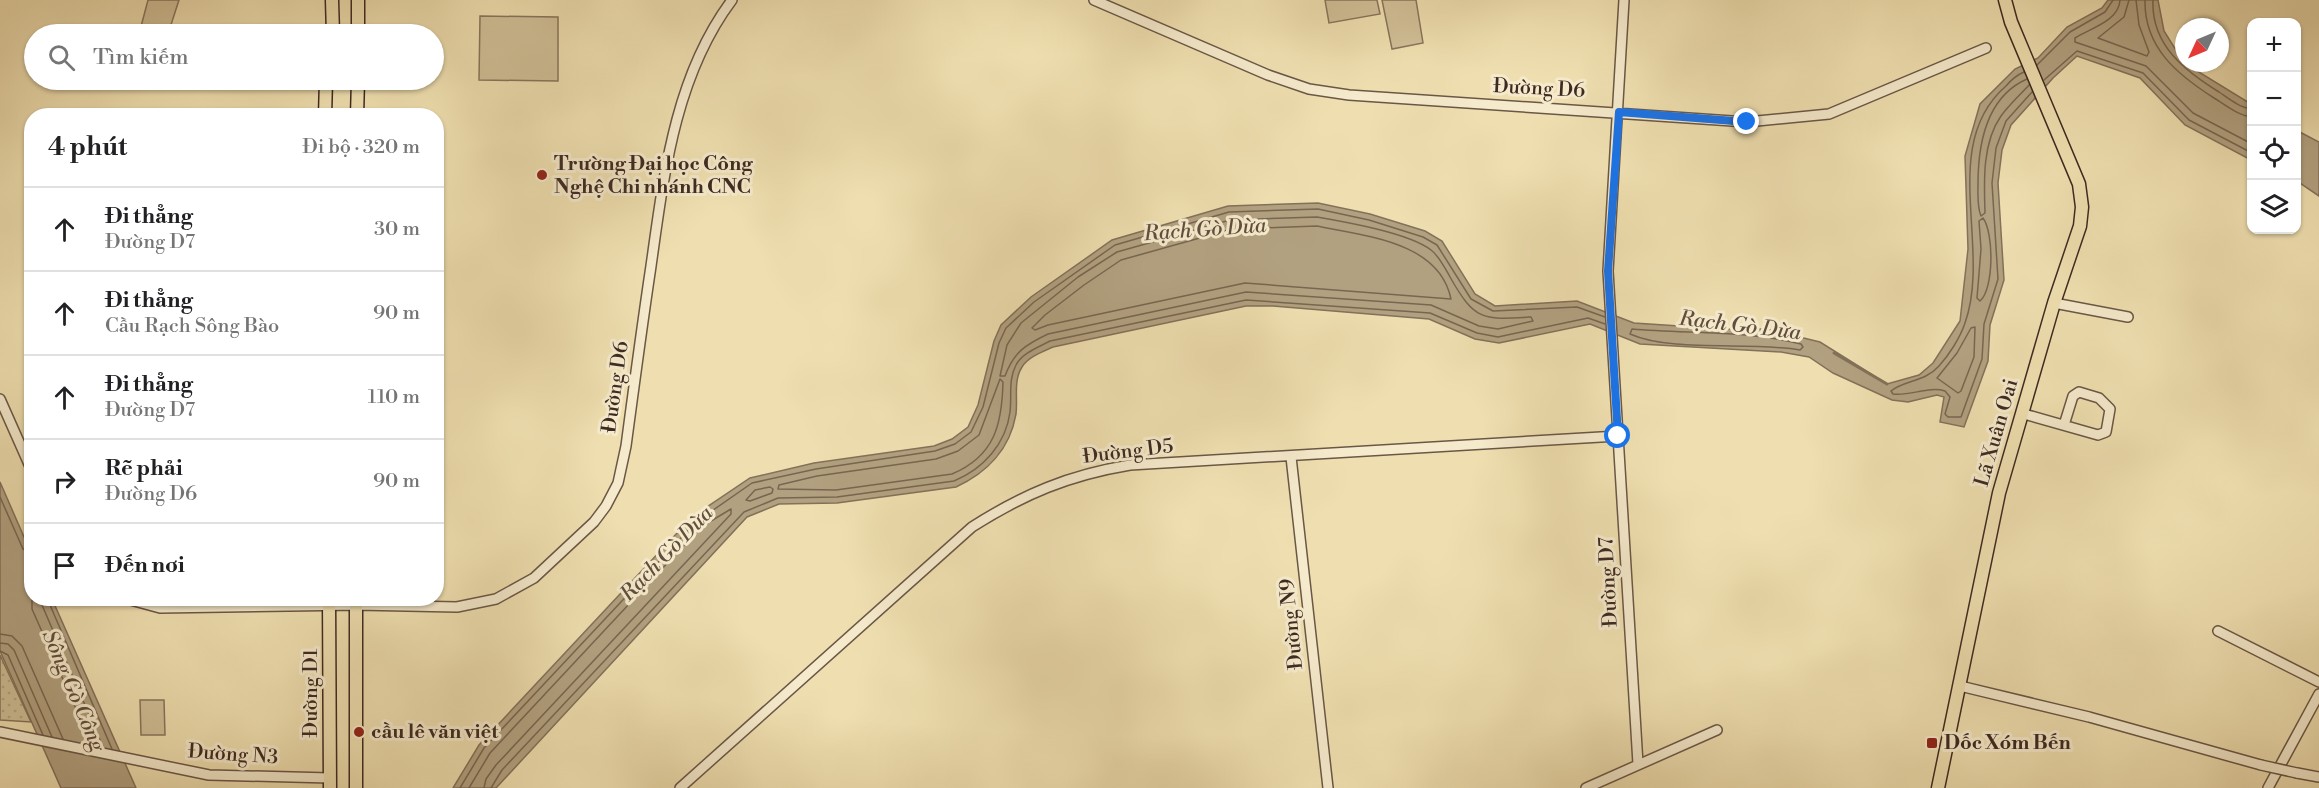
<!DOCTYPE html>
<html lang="vi">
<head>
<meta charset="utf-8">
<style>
	:root { --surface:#fff; --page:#f2f2f2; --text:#202124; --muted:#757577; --line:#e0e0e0 }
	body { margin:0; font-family:"Libre Bodoni",serif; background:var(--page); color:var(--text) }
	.controls { position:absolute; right:18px; top:18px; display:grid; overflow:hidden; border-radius:12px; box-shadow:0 2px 4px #0004 }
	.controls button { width:54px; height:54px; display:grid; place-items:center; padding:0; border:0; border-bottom:2px solid var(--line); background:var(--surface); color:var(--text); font:30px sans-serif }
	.compass { position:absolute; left:2175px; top:18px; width:54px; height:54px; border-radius:50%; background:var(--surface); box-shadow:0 2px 4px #0004; rotate:226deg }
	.stop { position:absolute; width:18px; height:18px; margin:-14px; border:4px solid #1a73e8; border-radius:50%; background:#fff }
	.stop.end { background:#1a73e8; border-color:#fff; box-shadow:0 2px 6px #0008 }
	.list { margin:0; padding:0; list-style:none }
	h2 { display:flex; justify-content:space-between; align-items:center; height:78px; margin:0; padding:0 24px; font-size:26px }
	h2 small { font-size:20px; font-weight:400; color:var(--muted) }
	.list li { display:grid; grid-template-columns:39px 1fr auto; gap:18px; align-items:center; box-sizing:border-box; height:84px; padding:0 24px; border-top:2px solid var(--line) }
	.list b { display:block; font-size:22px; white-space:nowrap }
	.list p { margin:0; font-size:20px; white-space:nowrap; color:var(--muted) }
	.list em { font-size:20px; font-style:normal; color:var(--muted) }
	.icon { flex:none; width:33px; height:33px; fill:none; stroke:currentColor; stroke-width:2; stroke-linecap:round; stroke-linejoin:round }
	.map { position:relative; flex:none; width:2319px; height:788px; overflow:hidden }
	.search { position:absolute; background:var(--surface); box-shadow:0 2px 4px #0004; left:24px; top:24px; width:420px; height:66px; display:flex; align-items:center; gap:15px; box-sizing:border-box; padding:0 21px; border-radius:33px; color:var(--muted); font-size:22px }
	.panel { position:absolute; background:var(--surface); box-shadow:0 2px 4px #0004; left:24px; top:108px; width:420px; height:498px; border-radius:24px }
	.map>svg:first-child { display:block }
	.grass { fill:url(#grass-dots); stroke:#87755d; stroke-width:1.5 }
	.pitch { fill:#d1c098; stroke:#87755d; stroke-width:1.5 }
	.water { fill:#b2a180; stroke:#83715a; stroke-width:1.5 }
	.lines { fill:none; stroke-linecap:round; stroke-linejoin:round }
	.shore { stroke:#786651; stroke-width:1.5 }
	.stream { stroke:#83715a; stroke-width:3 }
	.minor-casing { stroke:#6a5746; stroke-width:12 }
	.major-casing { stroke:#3d2a22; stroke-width:15 }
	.minor { stroke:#f5eacc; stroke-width:9 }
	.major { stroke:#efdfb0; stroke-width:12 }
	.minor-bridge-casing { stroke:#6a5746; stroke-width:12; stroke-linecap:butt }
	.minor-bridge { stroke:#f5eacc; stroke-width:9 }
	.route { stroke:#1a73e8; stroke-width:8 }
	.poi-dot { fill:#8f2418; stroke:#f5eacc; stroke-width:2 }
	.labels { text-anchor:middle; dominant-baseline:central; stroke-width:6; stroke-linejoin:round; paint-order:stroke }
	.street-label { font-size:20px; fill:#3d2a22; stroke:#f5eacc }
	.poi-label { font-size:20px; font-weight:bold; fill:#3d2a22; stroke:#f5eacc; text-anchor:start }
	.water-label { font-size:21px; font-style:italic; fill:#604e3e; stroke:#f5eacc }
</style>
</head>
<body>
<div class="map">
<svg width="2319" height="788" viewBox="0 0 2319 788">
	<defs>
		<pattern id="grass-dots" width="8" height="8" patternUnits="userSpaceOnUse" patternTransform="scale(1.5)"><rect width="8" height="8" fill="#d1c098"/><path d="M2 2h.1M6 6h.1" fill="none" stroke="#b4a583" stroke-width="1.8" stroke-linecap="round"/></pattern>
	</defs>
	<rect width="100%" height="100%" fill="#efdfb0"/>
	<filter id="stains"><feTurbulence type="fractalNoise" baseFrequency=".00333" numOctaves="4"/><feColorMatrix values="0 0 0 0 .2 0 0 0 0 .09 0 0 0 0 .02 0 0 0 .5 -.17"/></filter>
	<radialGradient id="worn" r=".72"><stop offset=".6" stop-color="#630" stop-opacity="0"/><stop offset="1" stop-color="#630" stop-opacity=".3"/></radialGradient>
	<path class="grass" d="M 0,655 L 31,722 L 0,720 Z"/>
	<path class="pitch" d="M 148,0 L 179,0 L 168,34 L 139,34 Z
		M 1325,0 L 1377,0 L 1380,14 L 1329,23 Z
		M 1382,0 L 1416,0 L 1423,43 L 1392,49 Z
		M 480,16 L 558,17 L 558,81 L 479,80 Z
		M 140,700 L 164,700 L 165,735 L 141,735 Z"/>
	<path class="water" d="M 2108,0 L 2158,0 L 2164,31 L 2184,63 L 2251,104 L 2251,160 L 2185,125 L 2140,78 L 2077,56 L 2053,78 L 2011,125 L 2002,150 L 1998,183 L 2004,280 L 1990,325 L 1988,361 L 1964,427 L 1940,422 L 1944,397 L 1937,395 L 1908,402 L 1892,400 L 1833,373 L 1809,357 L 1781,352 L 1640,344 L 1590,324 L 1499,343 L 1475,339 L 1429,319 L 1273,306 L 1246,306 L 1053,347 C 1042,352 1028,357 1022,367 C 1013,381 1018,399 1016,414 C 1010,449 987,473 956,487 L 837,503 L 779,504 L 747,517 L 496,788 L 453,788 L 479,745 L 692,517 L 750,478 L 814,463 L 934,446 L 952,439 L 968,427 L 978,405 L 994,341 L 1001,325 L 1031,297 L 1112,240 L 1228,206 L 1318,203 L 1370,214 L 1425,231 L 1442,241 L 1475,294 L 1495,306 L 1577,301 L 1634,323 L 1725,329 L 1767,329 L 1820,342 L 1887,384 L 1919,375 L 1933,363 L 1960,321 L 1968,249 L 1965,156 L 1980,104 L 2015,69 L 2038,58 L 2067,27 L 2102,8 Z
		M 2296,130 L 2319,142 L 2319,196 L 2297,181 Z
		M 0,482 L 31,553 L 32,598 L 52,599 L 136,788 L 61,788 L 0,651 Z"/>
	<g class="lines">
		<path class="shore" d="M 2120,0 C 2119,21 2091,28 2075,38 L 2075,42 L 2146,66 L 2193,113 L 2252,144
			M 2129,0 L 2124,17 L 2098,38 L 2147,56 L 2149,52 L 2139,25 L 2136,0
			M 2145,0 C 2144,48 2178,75 2214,98 C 2225,105 2239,116 2252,117
			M 2153,0 C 2151,45 2185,71 2219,92 C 2228,98 2240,108 2252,109
			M 2037,65 L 2070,32 L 2105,12 L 2113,0
			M 2024,72 C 2017,75 2011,80 2006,86 C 1938,145 1992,247 1965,323 C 1960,338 1949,355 1939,366 C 1925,382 1905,380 1891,391 L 1893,394 C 1911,396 1929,386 1945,391 L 1950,397 L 1945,414 L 1948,417 L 1961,417 L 1982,359 L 1984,324 L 1998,279 L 1992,183 L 1996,148 L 2006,121 L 2032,92
			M 2027,79 C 1986,97 1978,145 1978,184 C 1978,193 1977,207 1981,216 L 1985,213 C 1984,182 1982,143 2001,116 C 2009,105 2020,95 2029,85
			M 2044,80 L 2077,51 L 2143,73 L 2189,120 L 2252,153
			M 1317,217 C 1346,222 1409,233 1431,250 C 1439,256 1445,268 1450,277 C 1475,321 1482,320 1531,317 L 1533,321 L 1498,329 L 1479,326 L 1431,305 L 1246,292 L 1048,334 C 1025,345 1014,352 1005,376 L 1000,376 L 1007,345 L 1021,323 L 1078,277 L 1117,252 L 1230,220 Z
			M 1983,218 C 1994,233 1994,289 1980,301 L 1977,298 L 1981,249 L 1979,221 Z
			M 1317,226 C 1364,236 1439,241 1451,299 L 1245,283 L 1048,325 L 1035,330 L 1032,328 L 1045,315 L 1084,285 L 1121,260 L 1232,229 Z
			M 1975,327 L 1974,357 L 1961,391 L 1958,393 L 1937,378 L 1957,353 L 1971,328 Z
			M 1632,329 C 1688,334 1746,330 1801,344 L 1803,347 L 1800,350 C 1751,341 1673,353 1630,334 Z
			M 1000,379 L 1003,382 C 1002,424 995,456 952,474 L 836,490 L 778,489 L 779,485 L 817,476 L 936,459 L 958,451 L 979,435 Z
			M 770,487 L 773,489 L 772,493 L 750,501 L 746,500 L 755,490 Z
			M 0,497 L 23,549 L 32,553
			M 32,592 L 32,609 L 92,745
			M 39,598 L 103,747
			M 47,598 L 112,749
			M 0,634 L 12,636 L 22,646 L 63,739
			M 0,643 L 8,644 L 14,650 L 52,737
			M 0,651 L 8,655 L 43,735
			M 460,788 L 484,748 L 696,522 L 752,483 L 816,469 L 935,451 L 955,444 L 971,432 L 983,407 L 999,343 L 1006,328 L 1034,302 L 1115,245 L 1229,212 L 1318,209 L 1369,220 L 1423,237 L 1437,245 L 1471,299 L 1493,311 L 1577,307 L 1605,317
			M 469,788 L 490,753 L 701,527 L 731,509 L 731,514 L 496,765 L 486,779 L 484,788
			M 491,788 L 502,770 L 744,512 L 778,498 L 837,497 L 954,481 C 983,469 1006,444 1010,412 C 1012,396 1008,380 1016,365 C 1022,353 1039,347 1050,341 L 1246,300 L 1430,313 L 1477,333 L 1498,337 L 1588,318 L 1605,324"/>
		<path class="stream" d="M 1834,353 L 1887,384"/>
		<g class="minor-casing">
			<path id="minor" d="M 1094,0 L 1268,75 L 1309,89 L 1349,95 L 1747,122 L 1829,114 L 1986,48
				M 1624,0 L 1608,271 L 1638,764
				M 2054,303 L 2128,317
				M 0,399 L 32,471
				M 2024,414 L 2098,435 L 2106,432 L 2110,409 L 2099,398 L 2079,392 L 2073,396 L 2064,425
				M 1291,457 L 1328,788
				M 123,598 L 160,608 L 357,605 L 457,607 L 496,599 L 534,578 L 594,522 L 606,506 L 618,483 L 626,446 C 634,386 642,326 651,266 C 664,174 675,76 732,0
				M 2218,631 L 2319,682
				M 1960,686 L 2089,717 L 2261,765
				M 0,732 L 209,775 L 330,778
				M 2297,773 L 2319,777
				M 680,788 L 972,527 C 1024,494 1069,475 1130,465 L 1618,436
				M 1586,788 L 1717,730
				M 2268,788 L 2319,694"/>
		</g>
		<g class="major-casing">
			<path id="major" d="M 332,0 L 333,34
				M 358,0 L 358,34
				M 325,116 L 326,80
				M 357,116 L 358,80
				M 329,598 L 330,788
				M 356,788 L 356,598
				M 1938,788 L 1999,493 L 2054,303 L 2080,226 L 2082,207 L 2079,184 L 2011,22 L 2005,0"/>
		</g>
		<use href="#minor" class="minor"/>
		<use href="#major" class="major"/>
		<g class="minor-bridge-casing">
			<path id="minor-bridge" d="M 2261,765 L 2297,773"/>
		</g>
		<use href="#minor-bridge" class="minor-bridge"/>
	</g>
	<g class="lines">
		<path class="route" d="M 1618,436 L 1608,271 L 1619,112 L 1747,122"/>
	</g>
	<g class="poi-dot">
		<circle cx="542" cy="175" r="6"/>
		<circle cx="359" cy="732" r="6"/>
		<rect x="1926" y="737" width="12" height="12" rx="3"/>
	</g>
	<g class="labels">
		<g class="street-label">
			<text transform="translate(1539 89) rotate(3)">Đường D6</text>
			<text transform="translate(616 387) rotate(-82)">Đường D6</text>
			<text transform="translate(1997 433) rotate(-74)">Lã Xuân Oai</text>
			<text transform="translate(1128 452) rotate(-7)">Đường D5</text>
			<text transform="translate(1609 582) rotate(-93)">Đường D7</text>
			<text transform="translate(1292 624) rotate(-96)">Đường N9</text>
			<text transform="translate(311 693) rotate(-90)">Đường D1</text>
			<text transform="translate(233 755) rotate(4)">Đường N3</text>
		</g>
		<g class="poi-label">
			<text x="554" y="164">Trường Đại học Công<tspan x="554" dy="23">Nghệ Chi nhánh CNC</tspan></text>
			<text x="371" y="732">cầu lê văn việt</text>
			<text x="1944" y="743">Dốc Xóm Bến</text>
		</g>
		<g class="water-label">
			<text transform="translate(1205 230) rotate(-4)">Rạch Gò Dừa</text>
			<text transform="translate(1740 326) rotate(7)">Rạch Gò Dừa</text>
			<text transform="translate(667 554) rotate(-46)">Rạch Gò Dừa</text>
			<text transform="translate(73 691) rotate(67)">Sông Gò Công</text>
		</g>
	</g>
	<rect width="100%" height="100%" filter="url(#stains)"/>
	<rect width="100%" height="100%" fill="url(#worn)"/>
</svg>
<div class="controls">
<button>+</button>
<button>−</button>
<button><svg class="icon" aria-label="locate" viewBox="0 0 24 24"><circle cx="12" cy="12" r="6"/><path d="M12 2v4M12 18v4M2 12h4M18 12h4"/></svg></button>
<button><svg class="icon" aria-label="layers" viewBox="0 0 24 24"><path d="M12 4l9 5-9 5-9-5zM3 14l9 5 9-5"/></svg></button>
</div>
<svg class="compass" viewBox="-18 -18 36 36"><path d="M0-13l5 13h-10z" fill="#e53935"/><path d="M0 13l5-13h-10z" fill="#757577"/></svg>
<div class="stop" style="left:1618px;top:436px"></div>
<div class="stop end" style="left:1747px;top:122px"></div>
<div class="search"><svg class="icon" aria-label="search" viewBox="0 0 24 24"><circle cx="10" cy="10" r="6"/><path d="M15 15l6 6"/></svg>Tìm kiếm</div>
<section class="panel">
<h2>4 phút<small>Đi bộ · 320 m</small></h2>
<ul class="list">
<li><svg class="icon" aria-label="ahead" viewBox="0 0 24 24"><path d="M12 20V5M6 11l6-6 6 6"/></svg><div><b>Đi thẳng</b><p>Đường D7</p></div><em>30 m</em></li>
<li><svg class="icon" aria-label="ahead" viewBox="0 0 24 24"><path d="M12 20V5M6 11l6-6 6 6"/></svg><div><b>Đi thẳng</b><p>Cầu Rạch Sông Bào</p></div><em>90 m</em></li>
<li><svg class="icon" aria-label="ahead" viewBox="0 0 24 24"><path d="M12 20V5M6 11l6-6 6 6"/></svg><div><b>Đi thẳng</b><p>Đường D7</p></div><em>110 m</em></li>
<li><svg class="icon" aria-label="right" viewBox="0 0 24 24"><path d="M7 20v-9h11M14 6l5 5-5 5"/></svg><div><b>Rẽ phải</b><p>Đường D6</p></div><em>90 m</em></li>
<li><svg class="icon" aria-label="arrive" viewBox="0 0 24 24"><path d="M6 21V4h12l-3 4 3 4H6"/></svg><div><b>Đến nơi</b></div></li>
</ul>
</section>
</div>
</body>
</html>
